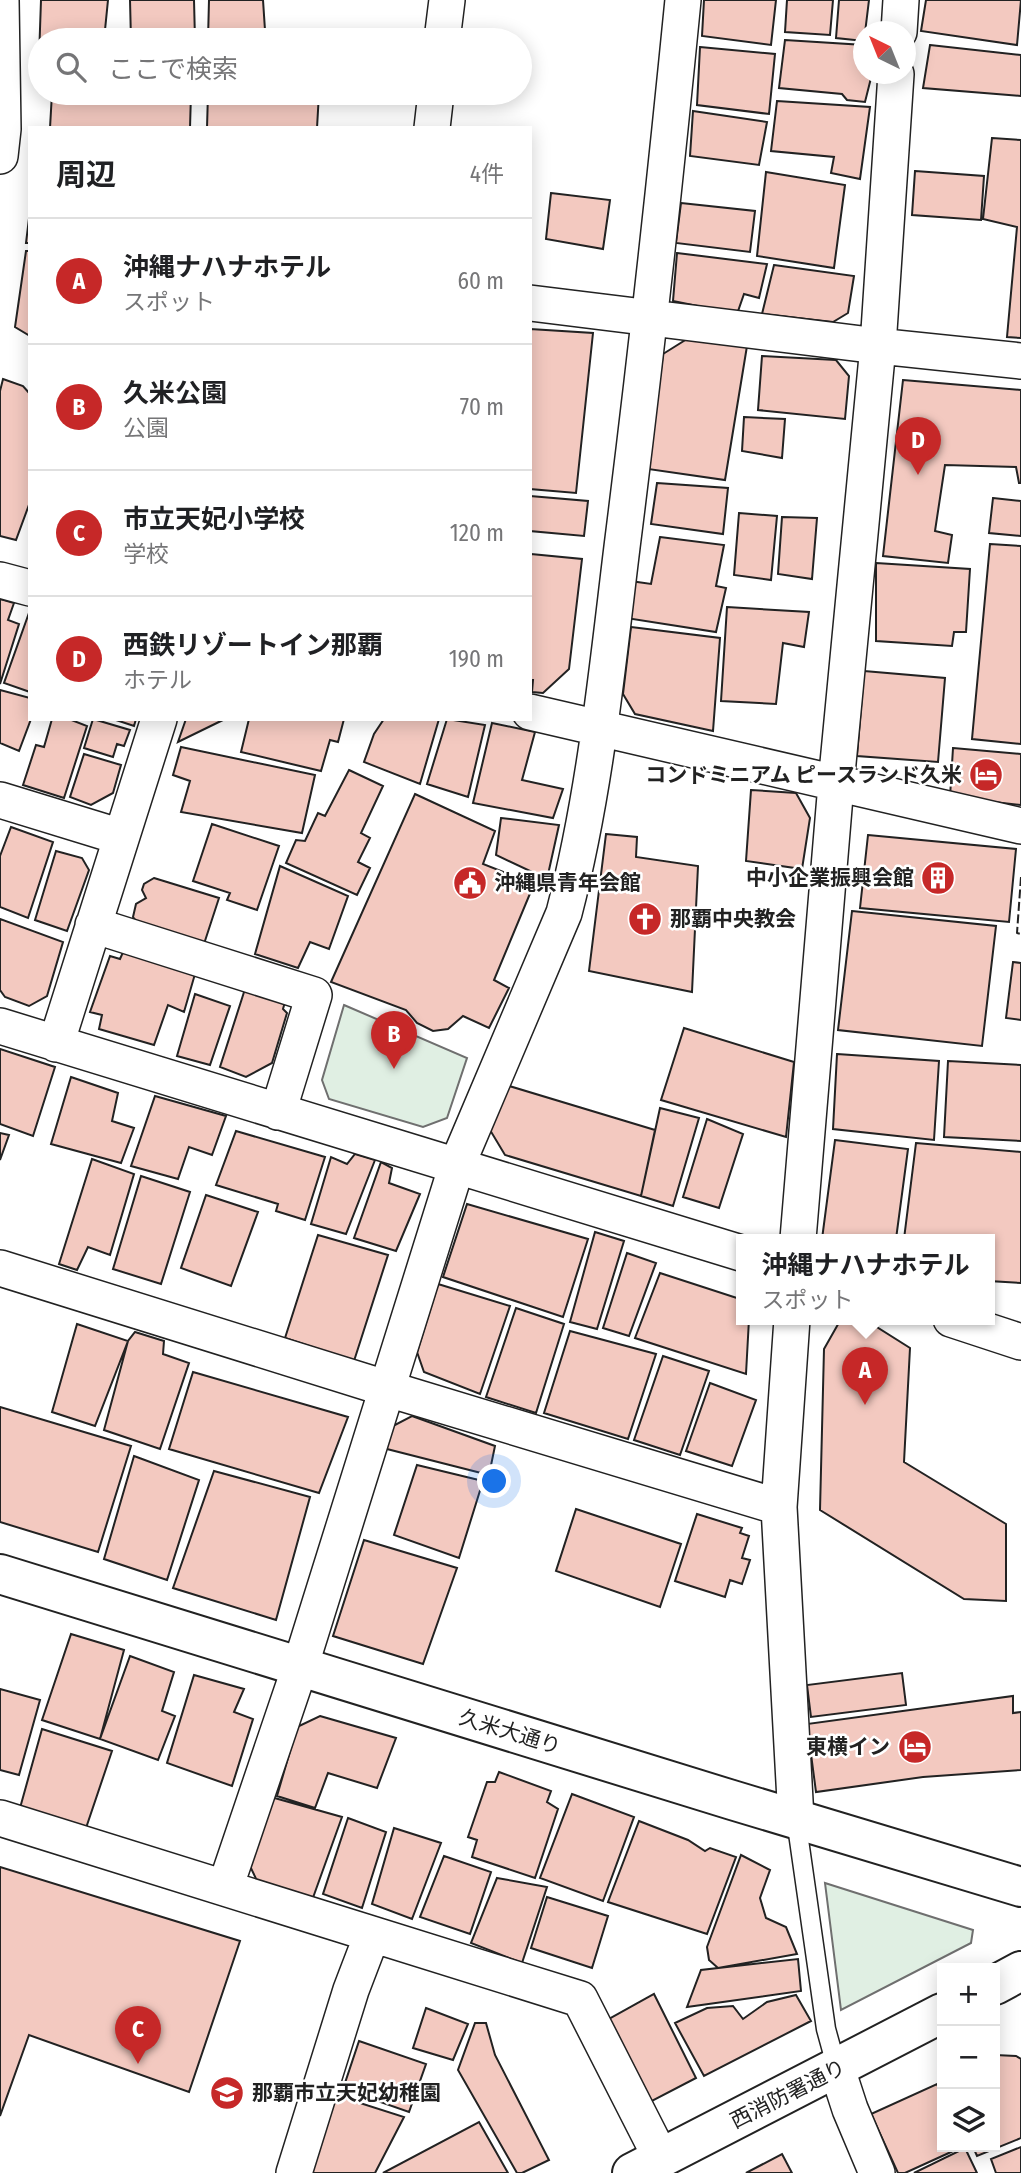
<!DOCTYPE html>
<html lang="ja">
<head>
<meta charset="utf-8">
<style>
	:root { --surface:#fff; --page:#f2f2f2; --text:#202124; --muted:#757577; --line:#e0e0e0; --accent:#c62828 }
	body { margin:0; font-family:"Fira Sans Condensed","Noto Sans JP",sans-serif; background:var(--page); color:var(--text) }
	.controls { position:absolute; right:21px; bottom:21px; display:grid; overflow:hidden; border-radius:0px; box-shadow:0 4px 18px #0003 }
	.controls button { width:63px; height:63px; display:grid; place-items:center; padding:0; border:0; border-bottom:2px solid var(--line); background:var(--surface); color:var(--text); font:35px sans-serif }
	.compass { position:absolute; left:853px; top:21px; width:63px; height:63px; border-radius:50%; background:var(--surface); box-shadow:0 4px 18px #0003; rotate:317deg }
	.you { position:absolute; left:495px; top:1482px; width:24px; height:24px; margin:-18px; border:5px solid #fff; border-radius:50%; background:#1a73e8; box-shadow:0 0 0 10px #1a73e833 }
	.badge { display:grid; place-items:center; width:46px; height:46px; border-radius:50%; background:var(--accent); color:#fff; font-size:23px; font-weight:700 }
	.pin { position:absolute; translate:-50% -58px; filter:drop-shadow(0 2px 4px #0008) }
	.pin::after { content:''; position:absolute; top:37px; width:24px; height:21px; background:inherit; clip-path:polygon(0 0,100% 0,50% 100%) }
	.popup { position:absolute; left:736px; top:1234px; width:259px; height:91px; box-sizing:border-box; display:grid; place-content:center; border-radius:0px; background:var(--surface); filter:drop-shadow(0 2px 5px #0005); font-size:23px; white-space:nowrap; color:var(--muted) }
	.popup b { font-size:26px; color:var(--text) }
	.popup::after { content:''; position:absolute; left:50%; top:100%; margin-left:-14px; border:14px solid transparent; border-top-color:var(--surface) }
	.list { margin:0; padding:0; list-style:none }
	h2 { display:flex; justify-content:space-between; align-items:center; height:91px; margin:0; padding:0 28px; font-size:30px }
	h2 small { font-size:23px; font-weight:400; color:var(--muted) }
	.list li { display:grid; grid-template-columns:46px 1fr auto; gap:21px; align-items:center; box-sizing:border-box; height:126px; padding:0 28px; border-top:2px solid var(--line) }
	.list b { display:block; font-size:26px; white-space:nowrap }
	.list p { margin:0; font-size:23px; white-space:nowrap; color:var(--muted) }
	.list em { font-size:23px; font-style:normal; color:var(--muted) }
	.icon { flex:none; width:38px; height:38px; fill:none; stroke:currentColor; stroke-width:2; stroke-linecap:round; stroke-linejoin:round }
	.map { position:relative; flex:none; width:1021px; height:2173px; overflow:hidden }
	.search { position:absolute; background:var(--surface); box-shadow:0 4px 18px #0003; left:28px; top:28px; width:504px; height:77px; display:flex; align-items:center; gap:18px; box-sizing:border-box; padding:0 24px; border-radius:38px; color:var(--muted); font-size:26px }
	.panel { position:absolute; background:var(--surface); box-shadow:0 4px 18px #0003; left:28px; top:126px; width:504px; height:595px; border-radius:0px }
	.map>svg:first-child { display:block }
	.green { fill:#e0efe3; stroke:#6f6f6f; stroke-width:2 }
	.building { fill:#f3c9c0; stroke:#222; stroke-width:2 }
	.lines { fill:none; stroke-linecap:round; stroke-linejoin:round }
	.service-casing { stroke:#222; stroke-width:21 }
	.minor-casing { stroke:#222; stroke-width:38 }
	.tertiary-casing { stroke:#222; stroke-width:42 }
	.secondary-casing { stroke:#222; stroke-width:42 }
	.service { stroke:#fff; stroke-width:18 }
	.minor { stroke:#fff; stroke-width:35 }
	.tertiary { stroke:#fff; stroke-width:38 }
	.secondary { stroke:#fff; stroke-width:38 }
	.fence { stroke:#222; stroke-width:2; stroke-dasharray:9 3.5; stroke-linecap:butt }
	.labels { text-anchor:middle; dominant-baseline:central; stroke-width:5; stroke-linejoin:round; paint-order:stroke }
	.poi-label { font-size:21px; font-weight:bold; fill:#222; stroke:#fff; text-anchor:end }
	.street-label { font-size:21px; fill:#222; stroke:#fff }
</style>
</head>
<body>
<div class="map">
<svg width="1021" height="2173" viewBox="0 0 1021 2173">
	<rect width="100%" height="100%" fill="#fff"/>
	<path class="green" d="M 344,1005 L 467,1058 L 447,1118 L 423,1127 L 329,1099 L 322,1080 Z
		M 825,1883 L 973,1930 L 971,1943 L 841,2010 Z"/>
	<path class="building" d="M 41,0 L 108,0 L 104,40 L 40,40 L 39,58 Z
		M 130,0 L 194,0 L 195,40 L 131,40 Z
		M 209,0 L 263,0 L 265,30 L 323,32 L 323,40 L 208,40 Z
		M 704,0 L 776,0 L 771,45 L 702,36 Z
		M 787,0 L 833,0 L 830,35 L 785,32 Z
		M 839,0 L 869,0 L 864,41 L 836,38 Z
		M 926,0 L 1021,0 L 1017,45 L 921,31 Z
		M 785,40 L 864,45 L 864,74 L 872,74 L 865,102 L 847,100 L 842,94 L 779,88 Z
		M 930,45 L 1021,55 L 1021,96 L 923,88 Z
		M 700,47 L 775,54 L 769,114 L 697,105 Z
		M 52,93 L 191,93 L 190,128 L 50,128 Z
		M 208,93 L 319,93 L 317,128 L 207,128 Z
		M 777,101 L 870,107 L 860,179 L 831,173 L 834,157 L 771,151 Z
		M 693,111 L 767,122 L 759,165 L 690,156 Z
		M 992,138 L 1021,140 L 1021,338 L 1007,337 L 1017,227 L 983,219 Z
		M 915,171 L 984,176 L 981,220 L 912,215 Z
		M 766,172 L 845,185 L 834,268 L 757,256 Z
		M 551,193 L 610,200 L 603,249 L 546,239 Z
		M 681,203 L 755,211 L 750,252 L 676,243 Z
		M 30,210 L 30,243 L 26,243 Z
		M 26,251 L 30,251 L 30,336 L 15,327 Z
		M 677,253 L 767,264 L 759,298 L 744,294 L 737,314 L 673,301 Z
		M 774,265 L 854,276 L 848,313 L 833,322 L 762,314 Z
		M 530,329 L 593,333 L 576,493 L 530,489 Z
		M 687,339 L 747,346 L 725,480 L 648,469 L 663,354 Z
		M 762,356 L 836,360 L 849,376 L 845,419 L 758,410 Z
		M 3,379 L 23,386 L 30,394 L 30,502 L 16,540 L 0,536 L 0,391 Z
		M 903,380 L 1021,390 L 1021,483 L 1019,483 L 1016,467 L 945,465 L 935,531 L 952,535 L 948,563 L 883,556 Z
		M 744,417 L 785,419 L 782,458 L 742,451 Z
		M 657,483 L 728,488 L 723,534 L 651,524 Z
		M 530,496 L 588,501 L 584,536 L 530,531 Z
		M 993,498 L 1021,501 L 1021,536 L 989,533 Z
		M 739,513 L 777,516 L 771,580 L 734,575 Z
		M 782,517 L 817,518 L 812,579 L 778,574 Z
		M 660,537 L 724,545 L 716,586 L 726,588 L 716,632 L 626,618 L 630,581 L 651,584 Z
		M 990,544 L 1021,546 L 1021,744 L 972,739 Z
		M 531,554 L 582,559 L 569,669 L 543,693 L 532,692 L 533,680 L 530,680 Z
		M 876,563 L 970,569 L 966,632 L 954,632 L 952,646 L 876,641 Z
		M 0,599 L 14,603 L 8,620 L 19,624 L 0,684 Z
		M 727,607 L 809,612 L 804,647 L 783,643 L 776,704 L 721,701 Z
		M 30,610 L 30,692 L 4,683 Z
		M 631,627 L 720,638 L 713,731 L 635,714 L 623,694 Z
		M 864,671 L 945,678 L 938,762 L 857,756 Z
		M 0,690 L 30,698 L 31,719 L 19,751 L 0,743 Z
		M 52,719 L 69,719 L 87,726 L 64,798 L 23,785 L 36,745 L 44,747 Z
		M 93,719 L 130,730 L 124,746 L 117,744 L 113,757 L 84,748 Z
		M 113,719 L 136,719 L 134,726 Z
		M 186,719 L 225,719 L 178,742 Z
		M 249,719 L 344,719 L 338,742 L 330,740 L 321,771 L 241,752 Z
		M 384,719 L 439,719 L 420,784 L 364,762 L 374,734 Z
		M 447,719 L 485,725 L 468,797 L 427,784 Z
		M 492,723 L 535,732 L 522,780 L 563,789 L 553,818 L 473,803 Z
		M 181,747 L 315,775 L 302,833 L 181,812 L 190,781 L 173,775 Z
		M 953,748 L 1021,754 L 1021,805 L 950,797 Z
		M 84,754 L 121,765 L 113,793 L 91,805 L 70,797 Z
		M 349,770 L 383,786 L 361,833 L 370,838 L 358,862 L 370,868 L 357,895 L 286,863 L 296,840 L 305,841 L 318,813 L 325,816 Z
		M 751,790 L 796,793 L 810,818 L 802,869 L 746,861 Z
		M 415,794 L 495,831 L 483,864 L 534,884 L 494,980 L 509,988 L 489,1028 L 463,1016 L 448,1029 L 433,1031 L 417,1023 L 406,1010 L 331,982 Z
		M 501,818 L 559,825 L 547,879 L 496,855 Z
		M 212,824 L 279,846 L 257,910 L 227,900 L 230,893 L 193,881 Z
		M 11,827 L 53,842 L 28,918 L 0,907 L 0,856 Z
		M 606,834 L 637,837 L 636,857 L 698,866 L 692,992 L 589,971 Z
		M 868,835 L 1016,849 L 1009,922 L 860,908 Z
		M 56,851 L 82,858 L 89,870 L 67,931 L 35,920 Z
		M 280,866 L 348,896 L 329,949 L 310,942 L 298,968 L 255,954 Z
		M 154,878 L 219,898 L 203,947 L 137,922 L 133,917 L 136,904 L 146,898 L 142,890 L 144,884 Z
		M 852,911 L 996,926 L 982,1046 L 838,1030 Z
		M 0,919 L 63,942 L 47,996 L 29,1006 L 5,997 L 0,990 Z
		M 124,950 L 195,974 L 184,1012 L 168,1005 L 154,1045 L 99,1029 L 102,1015 L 90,1012 L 110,956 L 120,959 Z
		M 1013,962 L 1021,963 L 1021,1020 L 1006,1018 Z
		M 245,989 L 285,1002 L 283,1009 L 287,1013 L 272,1063 L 246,1077 L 220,1067 Z
		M 195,994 L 230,1006 L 210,1065 L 177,1056 Z
		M 684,1028 L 794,1062 L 786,1137 L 661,1100 Z
		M 0,1049 L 55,1067 L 33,1136 L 0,1124 Z
		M 837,1054 L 939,1061 L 934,1140 L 833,1129 Z
		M 948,1061 L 1021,1065 L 1021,1141 L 944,1137 Z
		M 71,1077 L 118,1093 L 112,1121 L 134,1128 L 121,1163 L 51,1144 Z
		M 506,1085 L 655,1130 L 641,1196 L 505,1155 L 490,1130 Z
		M 155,1096 L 226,1116 L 212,1155 L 189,1147 L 178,1179 L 131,1166 Z
		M 660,1108 L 699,1118 L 673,1206 L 641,1196 Z
		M 707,1119 L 743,1134 L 719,1208 L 683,1197 Z
		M 236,1131 L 325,1157 L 305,1220 L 276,1211 L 278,1204 L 216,1185 Z
		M 0,1133 L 9,1135 L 0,1160 Z
		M 835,1140 L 908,1149 L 896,1239 L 822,1239 Z
		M 916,1143 L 1021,1152 L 1021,1283 L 989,1281 L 989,1239 L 904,1239 Z
		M 355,1154 L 375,1160 L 346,1234 L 311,1224 L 331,1157 L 347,1164 Z
		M 92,1159 L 134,1174 L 110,1255 L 88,1247 L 77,1270 L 59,1264 Z
		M 381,1162 L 392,1168 L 389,1183 L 420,1194 L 396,1251 L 354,1238 Z
		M 141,1176 L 190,1192 L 161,1284 L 113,1269 Z
		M 206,1195 L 258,1212 L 231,1286 L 181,1268 Z
		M 467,1204 L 588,1239 L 563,1317 L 443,1277 Z
		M 595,1232 L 624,1241 L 597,1329 L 570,1322 Z
		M 318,1235 L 388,1255 L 354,1361 L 285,1338 Z
		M 627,1253 L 656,1263 L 629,1336 L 603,1328 Z
		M 660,1273 L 740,1299 L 741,1319 L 749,1319 L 746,1374 L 635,1338 Z
		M 438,1284 L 510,1306 L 480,1394 L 424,1372 L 417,1352 Z
		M 516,1308 L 564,1324 L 536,1413 L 486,1397 Z
		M 841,1319 L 864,1319 L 910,1348 L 904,1462 L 1006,1524 L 1006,1601 L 964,1599 L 820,1510 L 824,1349 Z
		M 77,1324 L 128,1341 L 95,1426 L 52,1412 Z
		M 570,1331 L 656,1354 L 628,1439 L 544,1413 Z
		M 135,1332 L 164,1341 L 163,1354 L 189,1363 L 160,1449 L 104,1430 L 128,1341 Z
		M 663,1356 L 709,1371 L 680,1455 L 634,1440 Z
		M 193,1372 L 348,1417 L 319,1493 L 169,1449 Z
		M 710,1383 L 756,1400 L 732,1466 L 686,1451 Z
		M 0,1407 L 131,1446 L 98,1552 L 0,1522 Z
		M 412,1416 L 495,1446 L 489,1475 L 383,1448 L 391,1427 Z
		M 134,1456 L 199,1480 L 167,1580 L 104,1559 Z
		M 417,1465 L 483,1481 L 459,1558 L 394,1535 Z
		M 214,1471 L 310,1497 L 276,1620 L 173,1588 Z
		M 576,1509 L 681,1544 L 660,1607 L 556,1571 Z
		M 697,1514 L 742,1528 L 740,1533 L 749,1536 L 742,1558 L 750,1560 L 742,1584 L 730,1580 L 725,1597 L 675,1581 Z
		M 364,1540 L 457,1568 L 423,1664 L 333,1636 Z
		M 71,1634 L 124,1650 L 100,1739 L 42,1720 Z
		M 130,1656 L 174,1672 L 162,1711 L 175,1716 L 158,1760 L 100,1739 Z
		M 902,1673 L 906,1705 L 811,1717 L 807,1685 Z
		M 194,1675 L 244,1689 L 234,1712 L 253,1719 L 232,1786 L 167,1763 Z
		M 0,1689 L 40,1700 L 19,1775 L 0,1770 Z
		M 1013,1696 L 1013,1713 L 1021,1712 L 1021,1770 L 923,1777 L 816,1792 L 807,1724 Z
		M 320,1716 L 396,1738 L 377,1788 L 328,1773 L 315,1808 L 277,1796 L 297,1727 Z
		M 42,1729 L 112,1751 L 86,1828 L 20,1808 Z
		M 499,1772 L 551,1791 L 547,1802 L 558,1809 L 535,1878 L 472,1857 L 477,1840 L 468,1837 L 487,1782 L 495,1782 Z
		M 572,1794 L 634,1817 L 603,1901 L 540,1878 Z
		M 271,1797 L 342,1817 L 310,1906 L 261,1889 L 248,1862 Z
		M 348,1818 L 386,1832 L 362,1908 L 323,1894 Z
		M 639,1821 L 688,1840 L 705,1851 L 710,1848 L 736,1857 L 707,1934 L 608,1902 Z
		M 394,1828 L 441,1843 L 412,1919 L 372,1904 Z
		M 741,1855 L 770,1870 L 760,1898 L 766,1918 L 786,1927 L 797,1954 L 718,1968 L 709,1960 L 707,1947 Z
		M 444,1856 L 491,1872 L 470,1934 L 420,1917 Z
		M 0,1867 L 240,1941 L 189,2092 L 29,2035 L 0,2116 Z
		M 497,1878 L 547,1887 L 522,1963 L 471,1943 Z
		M 547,1897 L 608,1916 L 592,1968 L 531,1948 Z
		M 798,1959 L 801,1991 L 687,2007 L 701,1970 Z
		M 654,1994 L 696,2078 L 650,2102 L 609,2019 Z
		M 796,1995 L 811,2021 L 704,2076 L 675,2023 L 707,2008 L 733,2006 L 743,2019 L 767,2002 Z
		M 426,2008 L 468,2024 L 453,2060 L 413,2048 Z
		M 475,2023 L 486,2023 L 495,2055 L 549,2160 L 522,2173 L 517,2173 L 458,2070 Z
		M 359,2041 L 426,2064 L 409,2112 L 343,2089 Z
		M 995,2055 L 1016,2056 L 1021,2059 L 1021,2138 L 977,2156 L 973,2147 L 995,2147 Z
		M 937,2084 L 942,2096 L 942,2147 L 962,2147 L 905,2173 L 898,2173 L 871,2114 Z
		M 335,2095 L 404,2117 L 375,2173 L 311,2173 Z
		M 479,2122 L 508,2173 L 383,2173 Z
		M 1021,2147 L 1021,2173 L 996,2173 L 991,2159 Z
		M 965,2148 L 977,2173 L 914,2173 Z
		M 782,2154 L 792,2173 L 746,2173 Z"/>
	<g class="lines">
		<g class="service-casing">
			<path id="service" d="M 796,1819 L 826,2029 L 837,2069"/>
		</g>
		<g class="minor-casing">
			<path id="minor" d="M 899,32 L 901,0
				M 442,40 L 447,0
				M 432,128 L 436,93
				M 0,156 L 3,129 L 1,0
				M 530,303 L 878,346 L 1021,361
				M 0,580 L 30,588
				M 530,712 L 1021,826
				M 0,800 L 121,837
				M 93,925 L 314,995 L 278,1112
				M 0,1026 L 741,1253
				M 56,1044 L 159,719
				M 798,1239 L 836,784 L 878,346 L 896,74
				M 0,1268 L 385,1388 L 779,1507
				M 792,1319 L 779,1507 L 796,1819
				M 951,1319 L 1021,1342
				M 0,1818 L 580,1999 L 661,2158
				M 225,1888 L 300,1667 L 457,1165 L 564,913 C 595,794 607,670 622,547 C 645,365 665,183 683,0
				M 837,2069 L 850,2109 L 877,2173
				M 294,2173 L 351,1990 L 372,1935"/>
		</g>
		<g class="tertiary-casing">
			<path id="tertiary" d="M 995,1985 L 1021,1971
				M 632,2173 L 942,2013"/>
		</g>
		<g class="secondary-casing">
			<path id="secondary" d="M 0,1574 L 732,1800 L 1021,1887"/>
		</g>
		<use href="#service" class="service"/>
		<use href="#minor" class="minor"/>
		<use href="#tertiary" class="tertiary"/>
		<use href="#secondary" class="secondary"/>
		<path class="fence" d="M 1021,877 L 1017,933 L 1021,934"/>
	</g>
	<defs>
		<g id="hotel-disc" transform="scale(1.75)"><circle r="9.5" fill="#c62828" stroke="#fff"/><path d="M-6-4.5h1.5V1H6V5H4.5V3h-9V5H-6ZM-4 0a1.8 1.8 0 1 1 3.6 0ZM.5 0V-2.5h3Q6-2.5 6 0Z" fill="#fff"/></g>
		<g id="building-disc" transform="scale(1.75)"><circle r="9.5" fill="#c62828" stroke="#fff"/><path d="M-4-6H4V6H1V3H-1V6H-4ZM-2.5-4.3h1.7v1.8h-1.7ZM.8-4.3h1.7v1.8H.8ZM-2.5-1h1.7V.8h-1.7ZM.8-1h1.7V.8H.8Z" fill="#fff"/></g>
		<g id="civic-disc" transform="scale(1.75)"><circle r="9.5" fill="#c62828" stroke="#fff"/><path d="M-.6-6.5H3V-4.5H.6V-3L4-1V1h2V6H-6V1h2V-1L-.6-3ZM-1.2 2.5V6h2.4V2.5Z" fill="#fff"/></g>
		<g id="church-disc" transform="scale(1.75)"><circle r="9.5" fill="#c62828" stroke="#fff"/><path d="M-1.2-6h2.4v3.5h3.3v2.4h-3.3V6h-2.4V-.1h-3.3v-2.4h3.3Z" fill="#fff"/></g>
		<g id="school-disc" transform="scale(1.75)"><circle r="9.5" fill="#c62828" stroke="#fff"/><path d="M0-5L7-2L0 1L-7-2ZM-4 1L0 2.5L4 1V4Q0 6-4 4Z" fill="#fff"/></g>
	</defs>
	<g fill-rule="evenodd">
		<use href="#hotel-disc" x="986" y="775"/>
		<use href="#building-disc" x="938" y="878"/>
		<use href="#civic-disc" x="470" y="883"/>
		<use href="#church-disc" x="645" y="919"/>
		<use href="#hotel-disc" x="915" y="1747"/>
		<use href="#school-disc" x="227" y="2093"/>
	</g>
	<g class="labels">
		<g class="poi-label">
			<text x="962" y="775">コンドミニアム ピースランド久米</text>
			<text x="914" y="878">中小企業振興会館</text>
			<text x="494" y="883" text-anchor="start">沖縄県青年会館</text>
			<text x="670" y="919" text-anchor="start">那覇中央教会</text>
			<text x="890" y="1747">東横イン</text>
			<text x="252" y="2093" text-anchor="start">那覇市立天妃幼稚園</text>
		</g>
		<g class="street-label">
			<text transform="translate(510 1732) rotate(17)">久米大通り</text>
			<text transform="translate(788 2094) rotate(-27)">西消防署通り</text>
		</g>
	</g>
</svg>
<div class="controls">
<button>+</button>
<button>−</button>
<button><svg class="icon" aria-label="layers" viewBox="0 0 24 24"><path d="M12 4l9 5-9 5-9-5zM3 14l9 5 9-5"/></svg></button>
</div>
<svg class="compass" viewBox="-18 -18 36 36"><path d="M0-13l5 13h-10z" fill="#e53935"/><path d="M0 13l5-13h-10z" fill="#757577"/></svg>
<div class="you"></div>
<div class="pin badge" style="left:865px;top:1405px">A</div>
<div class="popup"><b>沖縄ナハナホテル</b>スポット</div>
<div class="pin badge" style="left:394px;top:1069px">B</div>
<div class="pin badge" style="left:138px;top:2064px">C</div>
<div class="pin badge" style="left:918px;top:475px">D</div>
<div class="search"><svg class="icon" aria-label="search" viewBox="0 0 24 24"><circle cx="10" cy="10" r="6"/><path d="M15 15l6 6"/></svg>ここで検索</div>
<section class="panel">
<h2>周辺<small>4件</small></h2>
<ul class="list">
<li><span class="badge">A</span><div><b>沖縄ナハナホテル</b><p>スポット</p></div><em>60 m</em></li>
<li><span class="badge">B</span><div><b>久米公園</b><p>公園</p></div><em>70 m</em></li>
<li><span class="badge">C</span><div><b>市立天妃小学校</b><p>学校</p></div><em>120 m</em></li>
<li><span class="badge">D</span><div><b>西鉄リゾートイン那覇</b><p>ホテル</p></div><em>190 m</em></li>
</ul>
</section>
</div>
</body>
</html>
